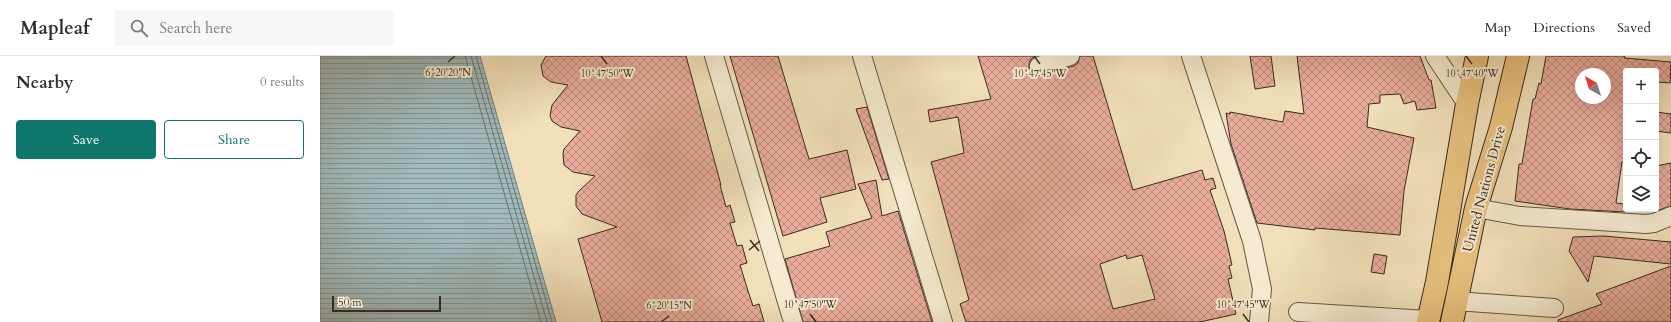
<!DOCTYPE html>
<html lang="en">
<head>
<meta charset="utf-8">
<style>
	:root { --surface:#fff; --page:#f7f7f7; --text:#2b2b33; --muted:#7c7c81; --line:#e1e1e2; --accent:#0f766e }
	body { margin:0; font-family:Cardo,serif; background:var(--page); color:var(--text) }
	.controls { position:absolute; right:12px; top:12px; display:grid; overflow:hidden; border-radius:4px; box-shadow:0 4px 16px #0002 }
	.controls button { width:36px; height:36px; display:grid; place-items:center; padding:0; border:0; border-bottom:1px solid var(--line); background:var(--surface); color:var(--text); font:20px sans-serif }
	.compass { position:absolute; left:1255px; top:12px; width:36px; height:36px; border-radius:50%; background:var(--surface); box-shadow:0 4px 16px #0002; rotate:321deg }
	.scale { position:absolute; left:12px; bottom:10px; width:109px; box-sizing:border-box; padding-left:4px; border:2px solid #392b22; border-top:0; font-size:11px; line-height:14px; white-space:nowrap; color:#392b22; -webkit-text-stroke:3px #f6ebd2; paint-order:stroke }
	.list { margin:0; padding:0; list-style:none }
	h2 { display:flex; justify-content:space-between; align-items:center; height:52px; margin:0; padding:0 16px; font-size:17px }
	h2 small { font-size:13px; font-weight:400; color:var(--muted) }
	.actions { display:flex; gap:8px; padding:12px 16px }
	.actions a { flex:1; padding:9px 0; border:1px solid var(--accent); border-radius:4px; text-align:center; font-size:14px; color:var(--accent) }
	.actions .main { background:var(--accent); color:#fff }
	.icon { flex:none; width:22px; height:22px; fill:none; stroke:currentColor; stroke-width:2; stroke-linecap:round; stroke-linejoin:round }
	.map { position:relative; flex:none; width:1351px; height:266px; overflow:hidden }
	header { display:flex; align-items:center; gap:24px; box-sizing:border-box; height:56px; padding:0 20px; background:var(--surface); border-bottom:1px solid var(--line) }
	header strong { font-size:19px }
	nav { display:flex; gap:22px; margin-inline-start:auto; font-size:14px }
	.search { width:280px; height:36px; background:var(--page); display:flex; align-items:center; gap:10px; box-sizing:border-box; padding:0 14px; border-radius:4px; color:var(--muted); font-size:15px }
	main { display:flex }
	aside { flex:1; background:var(--surface) }
	.map>svg:first-child { display:block }
	.water { fill:url(#water-rules); stroke:#77817e }
	.lines { fill:none; stroke-linecap:round; stroke-linejoin:round }
	.shore { stroke:#6d726f; stroke-width:1 }
	.building { fill:url(#building-cross-hatch); stroke:#392b22; fill-rule:evenodd }
	.minor-casing { stroke:#675848; stroke-width:20 }
	.highway-casing { stroke:#392b22; stroke-width:24 }
	.minor { stroke:#f6ebd2; stroke-width:18 }
	.highway { stroke:#e8c07d; stroke-width:22 }
	.ticks { fill:none; stroke:#392b22; stroke-width:1.5 }
	.labels { text-anchor:middle; dominant-baseline:central; stroke-width:4; stroke-linejoin:round; paint-order:stroke }
	.street-label { font-size:14px; fill:#392b22; stroke:#f6ebd2 }
	.ticks-label { font-size:10px; text-anchor:middle; fill:#392b22; stroke:#f6ebd2; stroke-width:4; stroke-linejoin:round; paint-order:stroke }
</style>
</head>
<body>
<header>
<strong>Mapleaf</strong>
<div class="search"><svg class="icon" aria-label="search" viewBox="0 0 24 24"><circle cx="10" cy="10" r="6"/><path d="M15 15l6 6"/></svg>Search here</div>
<nav><a>Map</a><a>Directions</a><a>Saved</a></nav>
</header>
<main>
<aside>
<h2>Nearby<small>0 results</small></h2>
<ul class="list">
</ul>
<div class="actions"><a class="main">Save</a><a>Share</a></div>
</aside>
<div class="map">
<svg width="1351" height="266" viewBox="0 0 1351 266">
	<defs>
		<pattern id="water-rules" width="6" height="5" patternUnits="userSpaceOnUse"><rect width="6" height="5" fill="#a1babc"/><path d="M0 2.5h6" fill="none" stroke="#849798"/></pattern>
		<pattern id="building-cross-hatch" width="8" height="8" patternUnits="userSpaceOnUse"><rect width="8" height="8" fill="#e9ac9c"/><path d="M0 0l8 8M0 8l8-8" fill="none" stroke="#be8c7f"/></pattern>
	</defs>
	<rect width="100%" height="100%" fill="#f1e0ba"/>
	<filter id="stains"><feTurbulence type="fractalNoise" baseFrequency=".005" numOctaves="4"/><feColorMatrix values="0 0 0 0 .2 0 0 0 0 .09 0 0 0 0 .02 0 0 0 .5 -.17"/></filter>
	<radialGradient id="worn" r=".72"><stop offset=".6" stop-color="#630" stop-opacity="0"/><stop offset="1" stop-color="#630" stop-opacity=".3"/></radialGradient>
	<path class="water" d="M 0,0 L 160,0 L 236,266 L 0,266 Z"/>
	<g class="lines">
		<path class="shore" d="M 145,0 L 221,266
			M 151,0 L 227,266
			M 156,0 L 232,266"/>
	</g>
	<path class="building" d="M 226,0 L 366,0 L 401,129 L 400,129 L 406,151 L 410,149 L 415,166 L 410,167 L 417,190 L 422,189 L 427,207 L 420,209 L 428,235 L 433,250 L 439,248 L 444,266 L 282,266 L 258,183 L 297,171 L 262,158 L 256,150 L 256,139 L 259,135 L 275,120 L 253,116 L 244,109 L 243,98 L 244,93 L 260,75 L 241,71 L 232,65 L 230,60 L 232,49 L 248,29 L 231,26 L 223,20 L 221,9 Z
		M 410,0 L 458,0 L 489,103 L 527,94 L 536,133 L 500,142 L 507,166 L 463,180 Z
		M 658,0 L 716,0 L 711,3 L 709,8 L 709,13 L 712,17 L 717,20 L 754,10 L 758,7 L 760,0 L 773,0 L 813,134 L 882,114 L 885,124 L 893,122 L 896,132 L 890,134 L 904,175 L 912,209 L 909,210 L 912,222 L 908,223 L 916,258 L 880,266 L 646,266 L 640,248 L 649,244 L 611,106 L 644,97 L 638,61 L 610,66 L 608,54 L 671,43 ZM 806,199 L 807,203 L 822,199 L 835,243 L 793,253 L 780,208 Z
		M 930,0 L 951,0 L 955,30 L 935,33 Z
		M 977,0 L 1100,0 L 1109,24 L 1111,24 L 1116,52 L 1097,54 L 1095,45 L 1084,48 L 1080,38 L 1060,39 L 1060,47 L 1049,48 L 1047,71 L 1094,82 L 1084,135 L 1080,179 L 995,172 L 995,174 L 937,167 L 911,88 L 906,57 L 910,58 L 910,56 L 963,66 L 965,55 L 984,58 Z
		M 1226,0 L 1305,0 L 1304,2 L 1351,6 L 1350,27 L 1336,26 L 1336,15 L 1306,15 L 1306,106 L 1302,106 L 1296,147 L 1305,148 L 1305,156 L 1250,153 L 1195,145 L 1199,108 L 1202,108 L 1213,43 L 1215,43 L 1219,27 L 1221,28 ZM 1261,18 L 1285,18 L 1285,42 L 1261,42 Z
		M 547,51 L 569,123 L 562,124 L 536,53 Z
		M 1336,56 L 1351,58 L 1351,77 L 1336,75 Z
		M 1351,107 L 1351,150 L 1336,155 L 1336,110 Z
		M 556,124 L 562,160 L 578,155 L 612,266 L 483,266 L 465,203 L 510,190 L 506,176 L 552,162 L 538,128 Z
		M 1284,180 L 1351,186 L 1351,208 L 1274,200 L 1268,226 L 1249,195 L 1253,181 Z
		M 1054,198 L 1067,200 L 1064,218 L 1051,216 Z
		M 1351,210 L 1351,266 L 1238,266 L 1238,264 L 1282,248 L 1276,238 Z"/>
	<g class="lines">
		<g class="minor-casing">
			<path id="minor" d="M 394,0 L 473,266
				M 542,0 L 623,266
				M 871,0 L 932,185 L 942,233 L 939,266
				M 1115,0 L 1147,48
				M 719,10 L 750,0
				M 1156,152 L 1200,160 L 1326,168 L 1334,167 L 1351,160
				M 1135,245 L 1234,252
				M 978,256 L 1108,264"/>
		</g>
		<g class="highway-casing">
			<path id="highway" d="M 1108,266 L 1117,226 L 1147,48 L 1157,0
				M 1132,266 L 1156,152 L 1181,71 L 1198,0"/>
		</g>
		<use href="#minor" class="minor"/>
		<use href="#highway" class="highway"/>
	</g>
	<path class="ticks" d="M 281,0 L 287,8M 714,0 L 720,8M 1146,0 L 1152,8M 128,6 L 135,0M 430,184 L 439,195M 429,194 L 440,185M 490,258 L 496,266M 923,258 L 929,266M 341,266 L 349,260"/>
	<g class="labels">
		<g class="street-label">
			<text transform="translate(1164 133) rotate(-75)">United Nations Drive</text>
		</g>
	</g>
	<g class="ticks-label">
		<text x="128" y="20">6°20'20"N</text>
		<text x="720" y="21">10°47'45"W</text>
		<text x="287" y="21">10°47'50"W</text>
		<text x="1152" y="21">10°47'40"W</text>
		<text x="490" y="252">10°47'50"W</text>
		<text x="923" y="252">10°47'45"W</text>
		<text x="349" y="253">6°20'15"N</text>
	</g>
	<rect width="100%" height="100%" filter="url(#stains)"/>
	<rect width="100%" height="100%" fill="url(#worn)"/>
</svg>
<div class="controls">
<button>+</button>
<button>−</button>
<button><svg class="icon" aria-label="locate" viewBox="0 0 24 24"><circle cx="12" cy="12" r="6"/><path d="M12 2v4M12 18v4M2 12h4M18 12h4"/></svg></button>
<button><svg class="icon" aria-label="layers" viewBox="0 0 24 24"><path d="M12 4l9 5-9 5-9-5zM3 14l9 5 9-5"/></svg></button>
</div>
<svg class="compass" viewBox="-18 -18 36 36"><path d="M0-13l5 13h-10z" fill="#e53935"/><path d="M0 13l5-13h-10z" fill="#7c7c81"/></svg>
<div class="scale">50 m</div>
</div>
</main>
</body>
</html>
